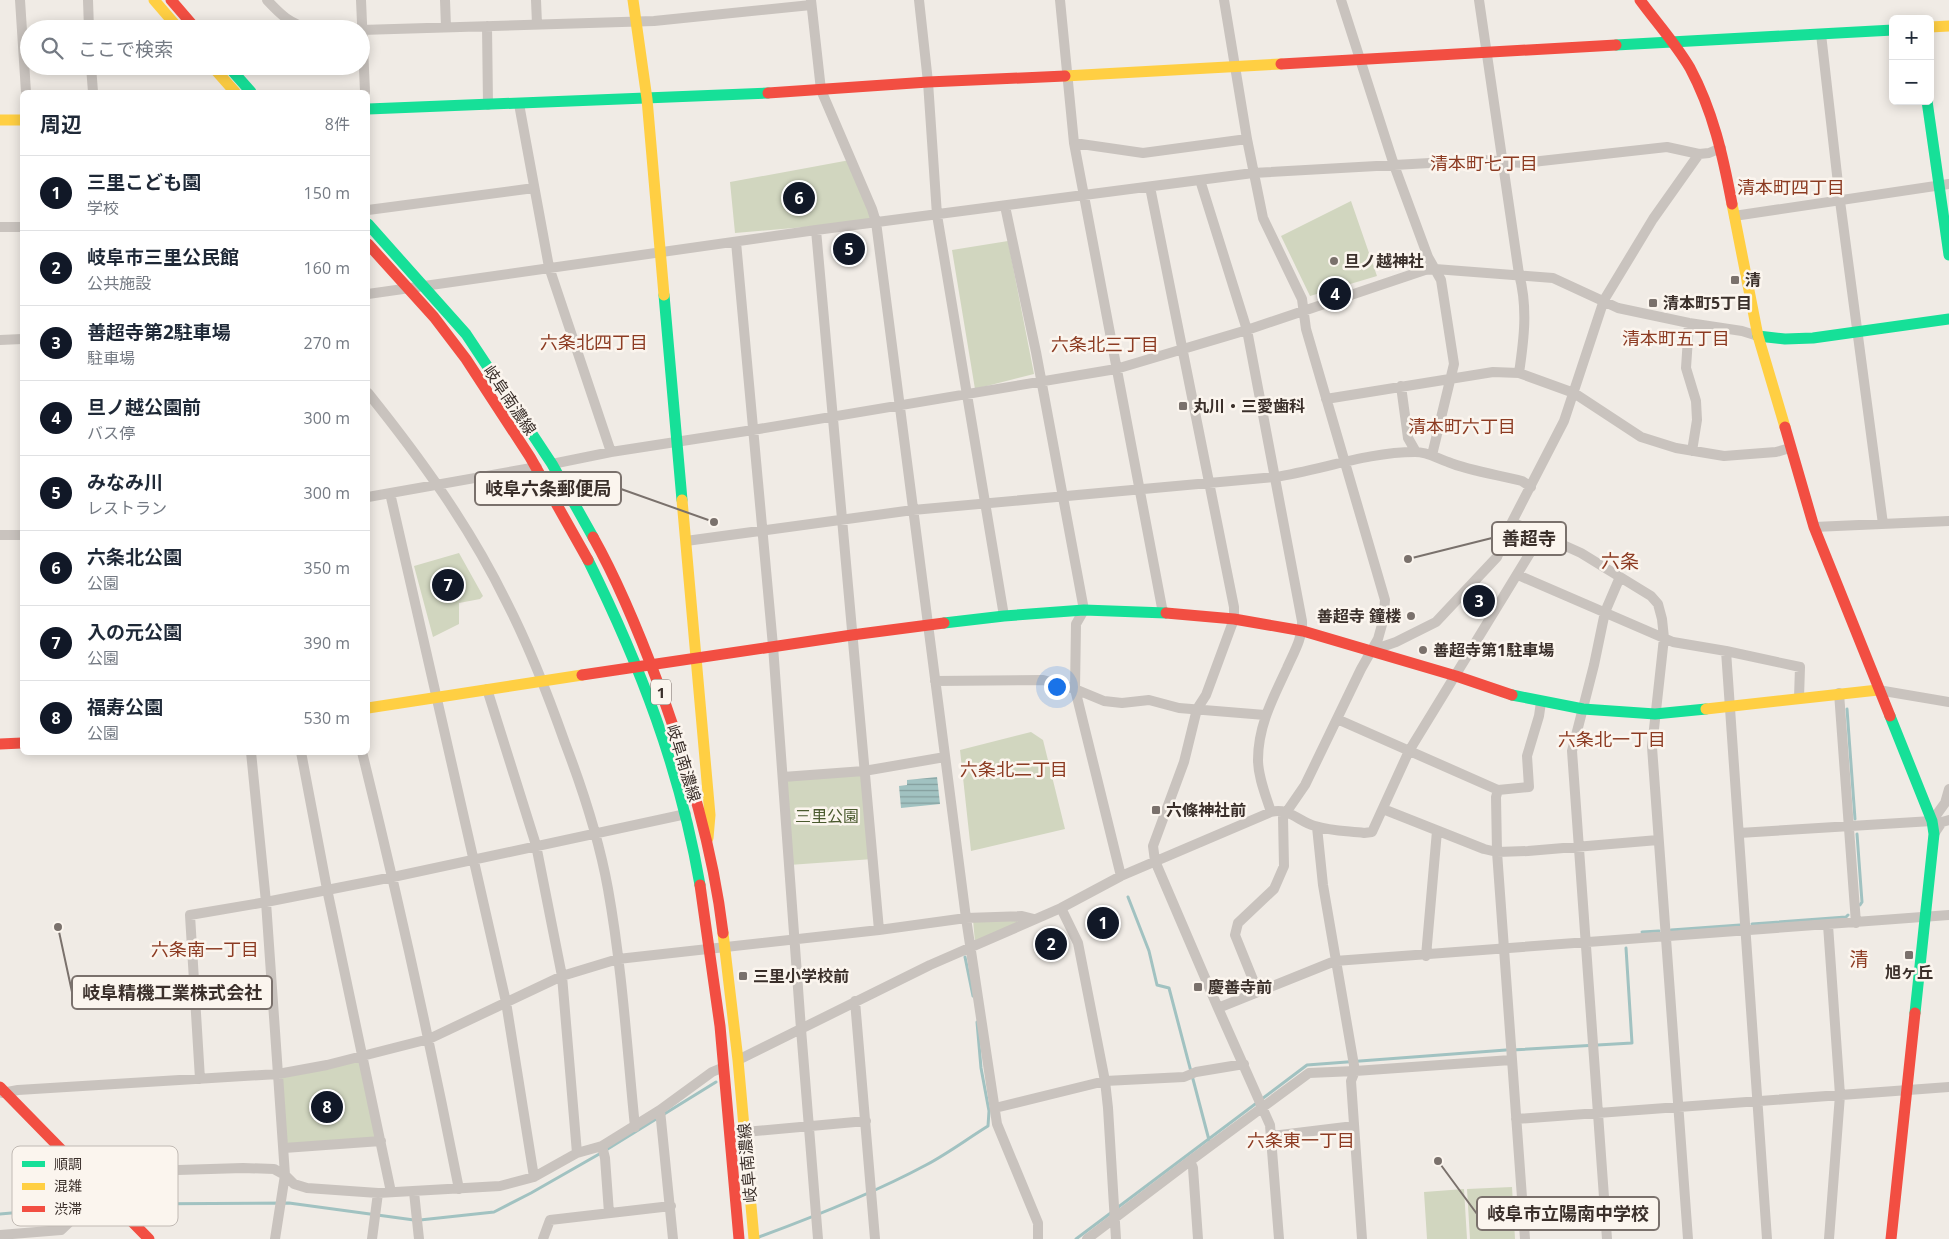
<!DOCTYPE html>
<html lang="ja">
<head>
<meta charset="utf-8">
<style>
	:root { --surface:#fff; --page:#f6f6f7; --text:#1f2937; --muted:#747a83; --line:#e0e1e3; --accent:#111827 }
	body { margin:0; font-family:"Open Sans","Noto Sans JP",sans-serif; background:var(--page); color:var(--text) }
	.controls { position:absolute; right:15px; top:15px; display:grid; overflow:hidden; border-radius:8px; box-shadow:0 2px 12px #0003 }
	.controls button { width:45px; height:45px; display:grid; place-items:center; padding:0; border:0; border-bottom:1px solid var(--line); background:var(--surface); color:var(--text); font:25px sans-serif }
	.you { position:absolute; left:1056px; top:686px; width:18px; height:18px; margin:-12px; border:4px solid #fff; border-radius:50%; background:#1a73e8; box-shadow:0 0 0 8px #1a73e833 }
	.badge { display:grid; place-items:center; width:32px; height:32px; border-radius:50%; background:var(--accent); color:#fff; font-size:16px; font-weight:700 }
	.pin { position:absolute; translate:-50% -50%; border:2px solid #fff; box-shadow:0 1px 5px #0006 }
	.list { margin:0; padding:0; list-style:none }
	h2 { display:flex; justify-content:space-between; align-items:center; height:65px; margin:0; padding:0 20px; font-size:21px }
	h2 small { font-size:16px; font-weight:400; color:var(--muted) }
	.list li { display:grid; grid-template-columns:32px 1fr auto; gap:15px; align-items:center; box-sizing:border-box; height:75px; padding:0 20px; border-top:1px solid var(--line) }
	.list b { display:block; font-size:19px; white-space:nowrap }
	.list p { margin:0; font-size:16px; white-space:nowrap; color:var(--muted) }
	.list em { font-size:16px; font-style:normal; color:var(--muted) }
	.icon { flex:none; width:28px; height:28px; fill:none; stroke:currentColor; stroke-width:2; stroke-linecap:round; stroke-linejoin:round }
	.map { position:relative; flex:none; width:1949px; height:1239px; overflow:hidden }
	.search { position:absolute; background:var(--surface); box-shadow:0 2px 12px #0003; left:20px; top:20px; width:350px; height:55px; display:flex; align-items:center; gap:12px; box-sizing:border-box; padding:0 18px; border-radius:28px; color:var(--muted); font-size:19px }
	.panel { position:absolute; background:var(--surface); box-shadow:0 2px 12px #0003; left:20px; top:90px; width:350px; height:665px; border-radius:8px }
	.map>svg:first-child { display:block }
	.park { fill:#d1d6bf }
	.water { fill:url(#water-rules) }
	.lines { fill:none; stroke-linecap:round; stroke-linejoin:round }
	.stream { stroke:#a1c2c1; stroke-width:3 }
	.street { stroke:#c9c3be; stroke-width:10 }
	.fast { stroke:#16e098; stroke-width:11 }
	.slow { stroke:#ffcf43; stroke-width:11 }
	.jam { stroke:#f24e42; stroke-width:11 }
	.poi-dot { fill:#7a716c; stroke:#fbf5ee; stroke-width:2 }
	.labels { text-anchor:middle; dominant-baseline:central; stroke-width:5; stroke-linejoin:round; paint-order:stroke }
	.shield { fill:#fbf5ee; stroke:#756b66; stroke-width:1 }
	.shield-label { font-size:15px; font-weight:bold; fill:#3b302b }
	.poi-label { font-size:16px; font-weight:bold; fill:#3b302b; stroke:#fbf5ee; text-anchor:start }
	.street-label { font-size:16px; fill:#3b302b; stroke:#fbf5ee }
	.park-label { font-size:16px; fill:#4a5a2e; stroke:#fbf5ee }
	.neighbourhood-label { font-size:18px; fill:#8c3b22; stroke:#fbf5ee }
	.quarter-label { font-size:19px; fill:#8c3b22; stroke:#fbf5ee }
	.key { fill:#fbf5ee; stroke:#c1bab4; stroke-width:1 }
	.key-label { font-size:14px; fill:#3b302b }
	.leader { fill:none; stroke:#7a716c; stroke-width:2 }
	.callout-dot { fill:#7a716c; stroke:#fbf5ee; stroke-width:2 }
	.callout { fill:#fbf5ee; stroke:#7a716c; stroke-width:2 }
	.callout-label { font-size:18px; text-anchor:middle; font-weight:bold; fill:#3b302b }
</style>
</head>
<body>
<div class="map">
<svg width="1949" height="1239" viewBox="0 0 1949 1239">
	<defs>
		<pattern id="water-rules" width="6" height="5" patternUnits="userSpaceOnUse" patternTransform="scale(1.25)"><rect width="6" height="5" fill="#a1c2c1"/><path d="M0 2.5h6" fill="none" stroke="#849e9d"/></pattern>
	</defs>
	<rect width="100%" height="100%" fill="#f0ebe5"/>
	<path class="park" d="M 850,160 L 874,221 L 735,233 L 730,182 Z
		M 1351,201 L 1377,276 L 1310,296 L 1281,236 Z
		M 1008,241 L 1034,374 L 975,389 L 952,250 Z
		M 459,553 L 483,596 L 480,599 L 459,603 L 459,624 L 433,637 L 414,566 Z
		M 1031,732 L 1043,740 L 1065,829 L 971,851 L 960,750 Z
		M 864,771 L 873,859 L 789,865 L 783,777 Z
		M 1019,918 L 1020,923 L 975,942 L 973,920 Z
		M 360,1060 L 378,1139 L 285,1146 L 280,1076 Z
		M 1512,1187 L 1515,1239 L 1470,1239 L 1467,1189 Z
		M 1464,1189 L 1467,1239 L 1427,1239 L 1424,1192 Z"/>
	<path class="water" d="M 937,777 L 940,804 L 901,808 L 899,786 L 907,785 L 907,780 Z"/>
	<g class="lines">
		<path class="stream" d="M 1847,709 L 1855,819
			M 1857,834 L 1862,902 L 1860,905
			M 1128,897 L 1149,951 L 1157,985 L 1169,988 L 1209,1140
			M 1752,924 L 1846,917 L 1848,915
			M 1671,930 L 1740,925
			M 1642,932 L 1659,931
			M 965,957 L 973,996
			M 1512,1050 L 1632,1043 L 1626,948
			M 606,1150 L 716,1082
			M 124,1204 L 289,1203 L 414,1220
			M 91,1206 L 107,1205
			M 1117,1208 L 1307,1065 L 1506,1050
			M 0,1214 L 80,1207
			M 420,1220 L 494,1212 L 531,1193 L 601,1153
			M 759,1237 C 816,1216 872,1194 926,1165 C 947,1154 967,1139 988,1126 L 989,1111 L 981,1068 L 977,1022
			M 1076,1239 L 1112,1212"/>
		<path class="street" d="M 20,0 L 26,92
			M 88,0 L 89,29
			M 267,0 C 281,15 290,24 311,29
			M 361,0 L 365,92
			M 445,0 L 446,27
			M 536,0 L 537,24
			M 811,0 L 821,90 L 872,209 L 876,222 L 966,918 L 997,1124 L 1038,1223 L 1038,1239
			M 919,0 L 928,82 L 937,215 L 1004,616
			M 1060,0 L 1074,143 L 1163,613
			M 1224,0 L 1247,139 L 1263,218 L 1302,299 L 1306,329 L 1385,600 L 1383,621 L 1378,639 L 1361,669 L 1305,785 L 1283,817 L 1284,866 L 1274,889 L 1238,923 L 1235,935 L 1258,992
			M 1341,0 L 1394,165 L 1428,257 L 1441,280 L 1454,364 L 1432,455
			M 1479,0 L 1519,274 C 1528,308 1524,339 1519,373
			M 487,26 L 488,105
			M 361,30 L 654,21 L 811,5
			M 1821,34 L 1840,201 L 1883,524
			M 91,66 L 93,92
			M 519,104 L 549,267 L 611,452
			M 1074,143 L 1143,153 L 1247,139
			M 1200,180 L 1247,330 L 1302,621 C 1303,638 1293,654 1287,668 C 1273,698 1258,726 1258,760 C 1258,777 1266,796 1271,812
			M 1150,187 L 1234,607 L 1234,619 L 1206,695 L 1197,709 L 1184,762 L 1153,846 L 1155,861 L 1218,1008 L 1270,1125 L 1279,1239
			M 1005,206 L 1036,352 L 1084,610 L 1076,624 L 1075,689 L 1121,876
			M 368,210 L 534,188
			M 1734,216 L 1949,184
			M 0,227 L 22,227
			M 816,230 L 879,930
			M 736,242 L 773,646 L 801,1029 L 818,1239
			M 368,294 L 816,230 L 1253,173 L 1483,160 L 1523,163 L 1667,147 L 1699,154 L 1709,153 L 1721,148
			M 1689,323 L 1686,368 L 1696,401 L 1697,420 L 1692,451
			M 0,340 L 22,339
			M 1401,386 L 1408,438 L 1416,452
			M 368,393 C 421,459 470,527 507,603 C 530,648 548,695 565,743 C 583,790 599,839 608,889 C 622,967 627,1048 635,1127
			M 1326,399 L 1493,372 L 1519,373 L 1574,393 L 1641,437 L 1676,448 L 1724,456 L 1776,452 L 1790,448
			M 552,464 L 611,452 L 753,430 L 1116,369 L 1247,330 L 1425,270 L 1435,269 L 1553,278 L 1618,308 L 1689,323 L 1742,331 L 1758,336
			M 390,493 L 506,1002 L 534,1177
			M 368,497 L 537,467
			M 1512,522 L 1581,553 L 1620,577 L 1605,612 L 1594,665 L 1572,751 L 1607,1239
			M 1814,527 L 1949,521
			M 0,535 L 22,535
			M 686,541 L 913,510 L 1275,477 C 1321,470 1368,452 1415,452 C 1428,452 1436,458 1448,462 C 1470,471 1499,475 1522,481 L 1531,487
			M 1518,575 L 1673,642 L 1726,651 L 1800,667 L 1799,698
			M 1620,577 L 1651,596 L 1658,604 L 1662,619 L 1664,638 L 1652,747 L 1688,1239
			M 1370,651 L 1396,642 L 1436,622 L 1497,557 L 1512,522 L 1564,421 L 1604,300 L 1653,219 L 1699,154
			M 1726,651 L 1767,1239
			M 935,681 L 1043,680 L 1075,689 L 1104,701 L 1122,703 L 1149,700 L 1179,708 L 1265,715
			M 487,689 L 536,845 L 562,976 L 577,1153
			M 1878,690 L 1949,702
			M 1839,693 L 1856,923
			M 1337,719 L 1498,790
			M 251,752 L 266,902 L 285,1175 L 275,1239
			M 301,752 L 327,889 L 391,1192
			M 362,752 C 398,897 430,1042 459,1189
			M 783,777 L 864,771 L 945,757
			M 1383,809 L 1484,849 L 1497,852 L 1528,851 L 1658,840
			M 1739,833 L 1932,821 L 1945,803 L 1949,789
			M 1934,834 L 1942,822 L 1949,820
			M 1061,908 L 1078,943 L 1105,1081 L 1108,1108 L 1116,1239
			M 1828,925 L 1840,1095 L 1829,1239
			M 1426,956 L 1437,831
			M 855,1001 L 875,1239
			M 1218,1008 L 1335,961 L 1949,915
			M 738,1060 L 930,965 L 1061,908 L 1121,876 L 1271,812 C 1289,807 1299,822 1315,826 C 1330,831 1348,831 1364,833 L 1372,832 L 1409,751 L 1541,535
			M 200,1079 L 190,915 L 266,902 L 393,877 L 686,814
			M 2,1093 L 18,1090 L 278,1074 L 327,1065 L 429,1039 L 562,976 L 618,959 L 879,930 L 966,918 L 1022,916 L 1034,919
			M 995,1108 L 1105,1081 L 1184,1077 L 1196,1072 L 1244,1064
			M 660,1110 L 673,1239
			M 1516,1119 L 1949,1087
			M 745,1132 L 866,1121
			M 1272,1136 L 1354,1126
			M 602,1146 L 605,1158 L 609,1213
			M 284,1148 L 381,1141
			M 1190,1161 L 1193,1168 L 1198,1239
			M 414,1192 L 419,1239
			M 0,1235 L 61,1230 L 101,1192 L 111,1178 L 178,1170 L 243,1168 L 274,1169 L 285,1175 L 294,1184 L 307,1188 L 378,1193 L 500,1186 L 534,1177 L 577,1153 L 602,1146 L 660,1110 L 712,1072 L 724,1067
			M 372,1239 L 378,1193
			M 543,1239 L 550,1220 L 671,1206
			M 1087,1239 L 1190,1161 L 1309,1073 L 1355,1071 L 1323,885 L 1317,827
			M 1362,1239 L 1351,1081 L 1355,1071 L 1511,1060
			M 1525,1239 L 1497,852 L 1496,797 L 1498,790 L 1529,787 L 1527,756 L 1539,716 L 1541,702"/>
		<path class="fast" d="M 1616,45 L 1893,30
			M 228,66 L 251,92
			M 1927,101 L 1949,255
			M 368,109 L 768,93
			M 368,224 L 466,334 L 552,464 L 593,537
			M 664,295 L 682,500
			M 1758,336 L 1785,339 L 1813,338 L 1949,319
			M 588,560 C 640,665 680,769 700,885
			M 944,623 L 1004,616 L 1084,610 L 1166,613
			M 1512,695 L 1583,709 L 1655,714 L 1706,709
			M 1890,716 L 1932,821 L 1934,834 L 1915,1013"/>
		<path class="slow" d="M 154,0 L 179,29
			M 633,0 L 647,99 L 664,295
			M 1930,27 L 1949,26
			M 212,66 L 235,92
			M 1065,76 L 1281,64
			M 0,120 L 22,120
			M 1732,204 L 1758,336 L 1785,427
			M 682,500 L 710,815 L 708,838
			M 368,708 L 582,675
			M 1706,709 L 1878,690
			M 723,933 L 738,1060 L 754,1239"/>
		<path class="jam" d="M 171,0 L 196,29
			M 1640,0 C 1656,22 1676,44 1690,68 C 1713,111 1723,156 1732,204
			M 1281,64 L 1616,45
			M 768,93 L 928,82 L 1065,76
			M 368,244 L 434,317 L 466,359 L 530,457 L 588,560
			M 1785,427 L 1814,527 L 1890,716
			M 593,537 C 620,585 640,635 659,686 C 688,766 713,848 723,933
			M 1166,613 L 1234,619 L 1303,631 L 1456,676 L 1512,695
			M 582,675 L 852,635 L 944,623
			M 0,744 L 22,743
			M 700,885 L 720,1026 L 739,1239
			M 0,1087 L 149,1239
			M 1891,1239 L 1915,1013"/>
	</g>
	<g class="poi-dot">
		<circle cx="1334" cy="261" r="5"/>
		<rect x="1730" y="275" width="10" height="10" rx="2.5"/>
		<rect x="1648" y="298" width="10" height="10" rx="2.5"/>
		<rect x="1178" y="401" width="10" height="10" rx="2.5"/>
		<circle cx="1411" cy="616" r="5"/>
		<circle cx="1423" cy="650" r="5"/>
		<rect x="1151" y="805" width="10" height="10" rx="2.5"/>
		<rect x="1904" y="950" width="10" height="10" rx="2.5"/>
		<rect x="738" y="971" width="10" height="10" rx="2.5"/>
		<rect x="1193" y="982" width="10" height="10" rx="2.5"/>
	</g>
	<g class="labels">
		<rect class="shield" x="651" y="679.5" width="20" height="25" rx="4"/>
		<g class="shield-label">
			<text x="661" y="692">1</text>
		</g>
		<g class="poi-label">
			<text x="1344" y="261">旦ノ越神社</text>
			<text x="1745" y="280">清</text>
			<text x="1663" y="303">清本町5丁目</text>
			<text x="1193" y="406">丸川・三愛歯科</text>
			<text x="1401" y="616" text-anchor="end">善超寺 鐘楼</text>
			<text x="1433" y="650">善超寺第1駐車場</text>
			<text x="1166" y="810">六條神社前</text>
			<text x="1909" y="972" text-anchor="middle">旭ヶ丘</text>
			<text x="753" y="976">三里小学校前</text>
			<text x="1208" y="987">慶善寺前</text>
		</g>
		<g class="street-label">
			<text transform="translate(510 400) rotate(56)">岐阜南濃線</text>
			<text transform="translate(684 763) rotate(73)">岐阜南濃線</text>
			<text transform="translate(747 1163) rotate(-95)">岐阜南濃線</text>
		</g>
		<g class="park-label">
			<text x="827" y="816">三里公園</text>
		</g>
		<g class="neighbourhood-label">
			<text x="1484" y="163">清本町七丁目</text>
			<text x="1791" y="187">清本町四丁目</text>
			<text x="1676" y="338">清本町五丁目</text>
			<text x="594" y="342">六条北四丁目</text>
			<text x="1105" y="344">六条北三丁目</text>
			<text x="1462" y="426">清本町六丁目</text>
			<text x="1612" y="739">六条北一丁目</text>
			<text x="1014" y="769">六条北二丁目</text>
			<text x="205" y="949">六条南一丁目</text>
			<text x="1301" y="1140">六条東一丁目</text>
		</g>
		<g class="quarter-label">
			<text x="1620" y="561">六条</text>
			<text x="1859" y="959">清</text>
		</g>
	</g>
	<rect x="12" y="1146" width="166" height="80" rx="8" class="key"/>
	<rect x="22" y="1161" width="23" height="6" fill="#16e098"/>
	<rect x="22" y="1183" width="23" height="7" fill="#ffcf43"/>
	<rect x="22" y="1206" width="23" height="6" fill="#f24e42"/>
	<g class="key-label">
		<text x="54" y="1169">順調</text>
		<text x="54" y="1191">混雑</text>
		<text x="54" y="1214">渋滞</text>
	</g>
	<path class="leader" d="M714 522L621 489M1408 559L1492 538M58 927L72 992M1438 1161L1477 1214"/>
	<g class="callout-dot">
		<circle cx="714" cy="522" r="5"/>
		<circle cx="1408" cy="559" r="5"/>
		<circle cx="58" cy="927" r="5"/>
		<circle cx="1438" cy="1161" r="5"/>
	</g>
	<g class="callout">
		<rect x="475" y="472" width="146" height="33" rx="5"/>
		<rect x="1492" y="522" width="74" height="33" rx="5"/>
		<rect x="72" y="976" width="200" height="33" rx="5"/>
		<rect x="1477" y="1197" width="182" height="33" rx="5"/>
	</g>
	<g class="callout-label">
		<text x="548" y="495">岐阜六条郵便局</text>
		<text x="1529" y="545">善超寺</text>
		<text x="172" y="999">岐阜精機工業株式会社</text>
		<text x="1568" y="1220">岐阜市立陽南中学校</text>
	</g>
</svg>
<div class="controls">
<button>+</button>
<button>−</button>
</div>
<div class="you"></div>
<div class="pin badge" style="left:1103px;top:923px">1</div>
<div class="pin badge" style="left:1051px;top:944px">2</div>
<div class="pin badge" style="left:1479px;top:601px">3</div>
<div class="pin badge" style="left:1335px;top:294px">4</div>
<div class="pin badge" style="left:849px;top:249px">5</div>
<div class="pin badge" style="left:799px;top:198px">6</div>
<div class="pin badge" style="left:448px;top:585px">7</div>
<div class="pin badge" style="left:327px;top:1107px">8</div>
<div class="search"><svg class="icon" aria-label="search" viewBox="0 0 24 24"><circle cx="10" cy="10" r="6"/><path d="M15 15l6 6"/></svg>ここで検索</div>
<section class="panel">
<h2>周辺<small>8件</small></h2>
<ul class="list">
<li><span class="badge">1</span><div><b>三里こども園</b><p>学校</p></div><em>150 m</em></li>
<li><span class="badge">2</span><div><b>岐阜市三里公民館</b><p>公共施設</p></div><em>160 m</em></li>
<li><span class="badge">3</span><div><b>善超寺第2駐車場</b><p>駐車場</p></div><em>270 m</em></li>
<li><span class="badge">4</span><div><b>旦ノ越公園前</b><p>バス停</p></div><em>300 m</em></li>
<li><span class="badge">5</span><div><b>みなみ川</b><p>レストラン</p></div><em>300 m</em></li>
<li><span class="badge">6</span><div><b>六条北公園</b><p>公園</p></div><em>350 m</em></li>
<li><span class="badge">7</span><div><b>入の元公園</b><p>公園</p></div><em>390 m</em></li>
<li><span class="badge">8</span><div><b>福寿公園</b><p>公園</p></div><em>530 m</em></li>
</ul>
</section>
</div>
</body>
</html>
